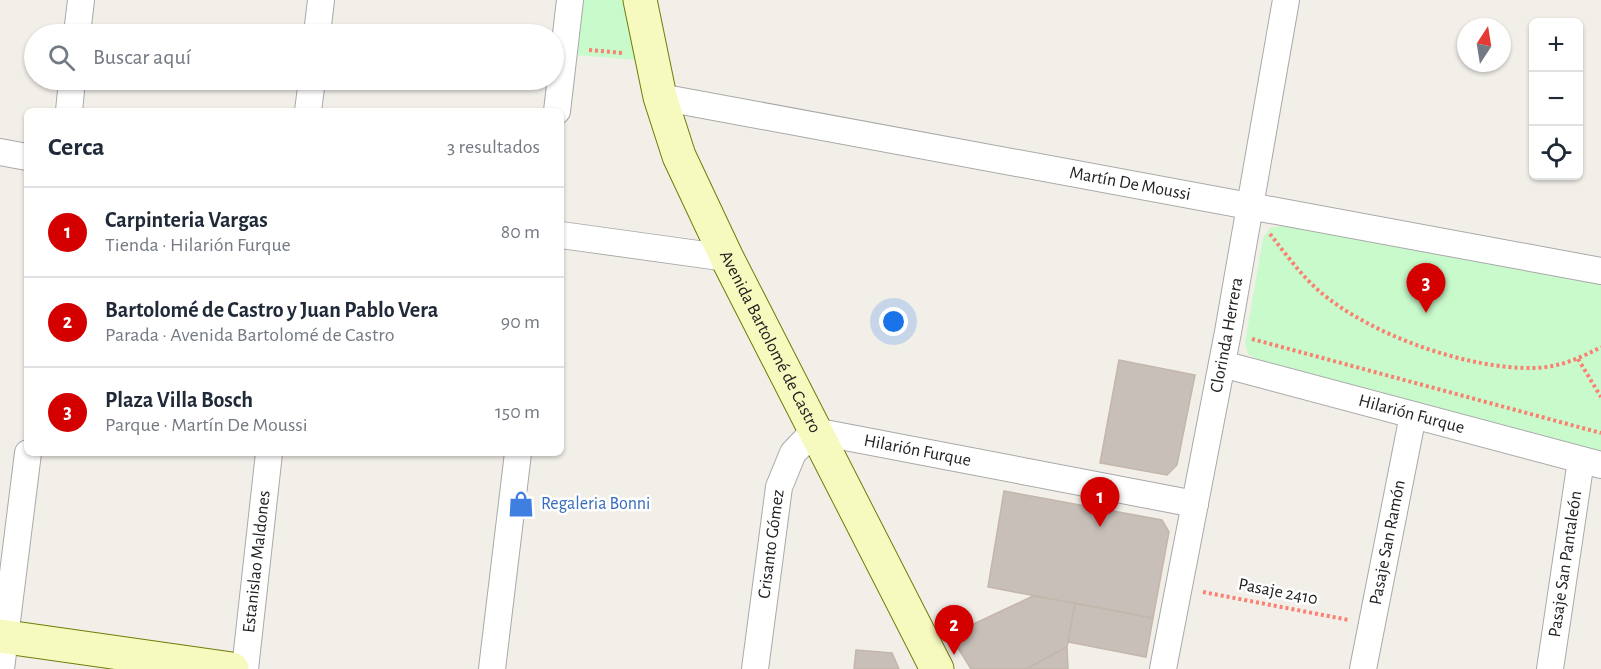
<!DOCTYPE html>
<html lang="es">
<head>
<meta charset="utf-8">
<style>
	:root { --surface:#fff; --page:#f6f6f7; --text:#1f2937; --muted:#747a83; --line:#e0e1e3; --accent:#d40000 }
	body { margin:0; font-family:"Alegreya Sans",sans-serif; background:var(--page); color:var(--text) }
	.controls { position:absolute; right:18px; top:18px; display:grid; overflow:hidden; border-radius:9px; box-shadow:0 2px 4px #0004 }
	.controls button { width:54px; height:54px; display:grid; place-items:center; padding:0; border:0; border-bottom:2px solid var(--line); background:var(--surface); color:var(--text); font:30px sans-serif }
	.compass { position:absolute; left:1457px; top:18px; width:54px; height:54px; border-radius:50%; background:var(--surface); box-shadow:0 2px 4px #0004; rotate:12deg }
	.you { position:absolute; left:894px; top:322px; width:21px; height:21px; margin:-15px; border:4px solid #fff; border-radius:50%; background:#1a73e8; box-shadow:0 0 0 9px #1a73e833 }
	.badge { display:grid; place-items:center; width:39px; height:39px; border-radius:50%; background:var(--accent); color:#fff; font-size:20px; font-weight:700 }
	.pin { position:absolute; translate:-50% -50px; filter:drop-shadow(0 2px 3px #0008) }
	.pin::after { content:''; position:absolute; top:32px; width:21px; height:18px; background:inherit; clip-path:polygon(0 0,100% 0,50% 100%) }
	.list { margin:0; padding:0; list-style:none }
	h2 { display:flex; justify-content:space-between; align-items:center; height:78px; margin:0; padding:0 24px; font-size:26px }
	h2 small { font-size:20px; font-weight:400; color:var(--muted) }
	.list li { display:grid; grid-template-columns:39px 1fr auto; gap:18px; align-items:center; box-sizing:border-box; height:90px; padding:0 24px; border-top:2px solid var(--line) }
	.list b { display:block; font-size:22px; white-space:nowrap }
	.list p { margin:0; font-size:20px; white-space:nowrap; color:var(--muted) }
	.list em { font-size:20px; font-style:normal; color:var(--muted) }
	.icon { flex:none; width:33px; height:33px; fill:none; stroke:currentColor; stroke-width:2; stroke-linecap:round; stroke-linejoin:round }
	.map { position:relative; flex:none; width:1601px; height:669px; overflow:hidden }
	.search { position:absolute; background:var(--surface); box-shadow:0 2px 4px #0004; left:24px; top:24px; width:540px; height:66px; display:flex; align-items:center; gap:15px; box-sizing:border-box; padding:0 21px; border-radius:33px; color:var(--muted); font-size:22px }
	.panel { position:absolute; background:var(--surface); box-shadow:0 2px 4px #0004; left:24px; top:108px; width:540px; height:348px; border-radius:9px }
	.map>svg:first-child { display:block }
	.park { fill:#c8facc }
	.building { fill:#c7bfb8; stroke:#c4b6ab; stroke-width:1.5 }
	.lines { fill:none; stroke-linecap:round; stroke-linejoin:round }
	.street-casing { stroke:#a9a9a9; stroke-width:28 }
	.secondary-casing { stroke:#707d05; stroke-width:35 }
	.path { stroke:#fa8072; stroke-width:4; stroke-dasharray:3 3; stroke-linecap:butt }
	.street { stroke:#fff; stroke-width:26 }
	.secondary { stroke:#f7fabf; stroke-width:33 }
	.labels { text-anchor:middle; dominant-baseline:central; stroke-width:5; stroke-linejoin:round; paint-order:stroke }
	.street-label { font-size:18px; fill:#222; stroke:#fff }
	.shop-label { font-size:18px; fill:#366cbe; stroke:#fff; text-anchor:start }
</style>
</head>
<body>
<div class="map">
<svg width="1601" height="669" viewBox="0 0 1601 669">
	<rect width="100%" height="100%" fill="#f2efe9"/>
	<path class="park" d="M 581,0 L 625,0 L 638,60 L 575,55 Z
		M 1282,226 L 1601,283 L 1601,451 L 1261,361 L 1248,354 L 1245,343 L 1263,238 L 1270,228 Z"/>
	<path class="building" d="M 1119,360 L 1195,375 L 1177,465 L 1167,475 L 1100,463 Z
		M 1004,491 L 1162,520 L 1169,532 L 1153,618 L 988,587 Z
		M 1033,596 L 1075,603 L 1067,647 L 1026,669 L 971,669 L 950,635 Z
		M 1075,603 L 1153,618 L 1146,657 L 1068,642 Z
		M 1067,647 L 1068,669 L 1026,669 Z
		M 856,650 L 892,653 L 899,669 L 854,669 Z"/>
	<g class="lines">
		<g class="street-casing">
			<g id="street">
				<path d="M 77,34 L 81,0"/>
				<path d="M 317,34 L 321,0"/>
				<path id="s1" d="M 660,97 L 1601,271"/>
				<path d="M 69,111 L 72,80"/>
				<path d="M 308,111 L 312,80"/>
				<path d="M 557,111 L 570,0"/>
				<path d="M 0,152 L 27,157"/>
				<path d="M 561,235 L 727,258"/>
				<path id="s2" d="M 1222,364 L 1601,465"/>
				<path d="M 1,669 L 28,453"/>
				<path id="s3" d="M 245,669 L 269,453"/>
				<path d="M 492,669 L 518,453"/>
				<path id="s4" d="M 755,669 L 779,487 L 793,453 L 814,431 L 1195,504"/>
				<path id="s5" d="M 1163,669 L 1228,332 L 1286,0"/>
				<path id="s6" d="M 1363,669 L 1413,415"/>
				<path id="s7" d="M 1550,669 L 1581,460"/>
			</g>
		</g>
		<g class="secondary-casing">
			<g id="secondary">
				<path id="s8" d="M 640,0 L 660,97 L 679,156 L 727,258 L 937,669"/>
				<path d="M 0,636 L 232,669"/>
			</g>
		</g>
		<path class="path" d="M 589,50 L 623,53
			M 1270,234 C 1285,253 1300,274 1318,290 C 1369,335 1469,370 1536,368 C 1559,367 1581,358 1601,347
			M 1252,339 L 1601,433
			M 1578,359 L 1601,397
			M 1203,592 L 1349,620"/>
		<use href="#street" class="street"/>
		<use href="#secondary" class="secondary"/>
	</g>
	<defs>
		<g id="shop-bare" transform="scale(2.07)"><path d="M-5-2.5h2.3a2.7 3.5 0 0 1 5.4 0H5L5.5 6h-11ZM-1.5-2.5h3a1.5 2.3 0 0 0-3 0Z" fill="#3f7fe0" stroke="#fff" stroke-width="2.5" paint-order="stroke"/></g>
	</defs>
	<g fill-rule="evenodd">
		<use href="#shop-bare" x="521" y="504"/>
	</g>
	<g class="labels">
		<g class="street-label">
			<text stroke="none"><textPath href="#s1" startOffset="478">Martín De Moussi</textPath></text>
			<text stroke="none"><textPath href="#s5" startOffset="340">Clorinda Herrera</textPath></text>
			<text stroke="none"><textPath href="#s8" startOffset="368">Avenida Bartolomé de Castro</textPath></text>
			<text stroke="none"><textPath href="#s2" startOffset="196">Hilarión Furque</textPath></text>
			<text stroke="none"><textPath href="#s4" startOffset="356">Hilarión Furque</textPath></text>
			<text stroke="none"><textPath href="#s6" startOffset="129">Pasaje San Ramón</textPath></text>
			<text stroke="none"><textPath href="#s4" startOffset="126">Crisanto Gómez</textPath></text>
			<text stroke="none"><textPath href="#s3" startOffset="108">Estanislao Maldones</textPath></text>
			<text stroke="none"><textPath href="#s7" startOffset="106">Pasaje San Pantaleón</textPath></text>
			<text transform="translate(1278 592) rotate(11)">Pasaje 2410</text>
		</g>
		<g class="shop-label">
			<text x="541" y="504">Regaleria Bonni</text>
		</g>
	</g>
</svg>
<div class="controls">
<button>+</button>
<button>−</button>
<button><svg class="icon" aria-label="locate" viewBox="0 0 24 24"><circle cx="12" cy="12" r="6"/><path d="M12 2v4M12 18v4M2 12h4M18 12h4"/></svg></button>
</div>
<svg class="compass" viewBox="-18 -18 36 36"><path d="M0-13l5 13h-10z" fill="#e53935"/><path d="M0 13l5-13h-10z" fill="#747a83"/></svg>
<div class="you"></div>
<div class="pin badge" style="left:1100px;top:527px">1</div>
<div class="pin badge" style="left:954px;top:655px">2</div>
<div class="pin badge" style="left:1426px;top:313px">3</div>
<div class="search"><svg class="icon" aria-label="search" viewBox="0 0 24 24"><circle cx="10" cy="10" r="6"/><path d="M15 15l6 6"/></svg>Buscar aquí</div>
<section class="panel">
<h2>Cerca<small>3 resultados</small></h2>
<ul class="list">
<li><span class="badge">1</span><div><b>Carpinteria Vargas</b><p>Tienda · Hilarión Furque</p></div><em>80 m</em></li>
<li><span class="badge">2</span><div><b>Bartolomé de Castro y Juan Pablo Vera</b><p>Parada · Avenida Bartolomé de Castro</p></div><em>90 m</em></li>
<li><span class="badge">3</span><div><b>Plaza Villa Bosch</b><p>Parque · Martín De Moussi</p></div><em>150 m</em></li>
</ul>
</section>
</div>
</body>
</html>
